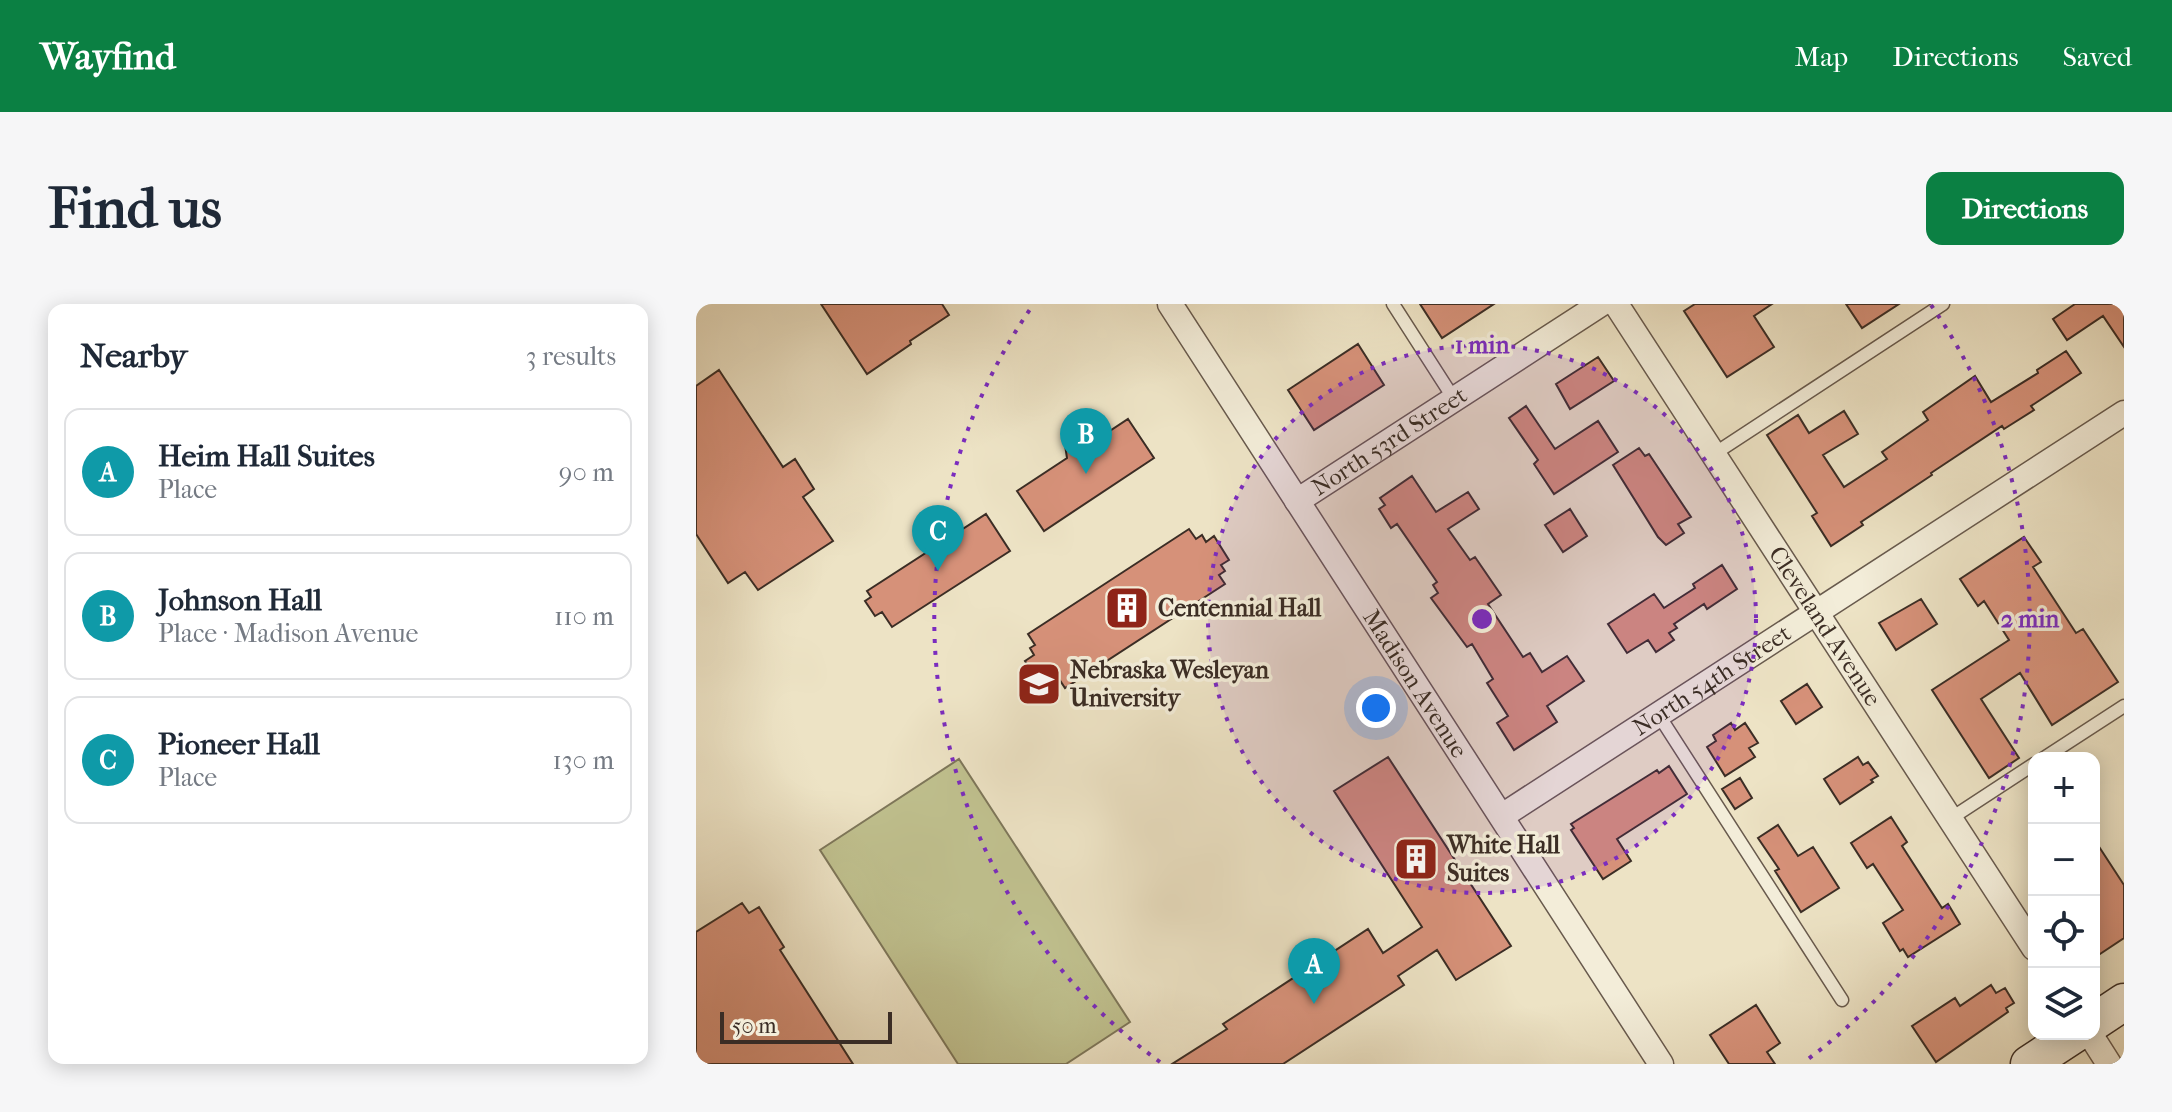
<!DOCTYPE html>
<html lang="en">
<head>
<meta charset="utf-8">
<style>
	:root { --surface:#fff; --page:#f6f6f7; --text:#1f2937; --muted:#747a83; --line:#e0e1e3; --accent:#0b8043 }
	body { margin:0; font-family:"IM FELL French Canon",serif; background:var(--page); color:var(--text) }
	.controls { position:absolute; right:24px; bottom:24px; display:grid; overflow:hidden; border-radius:16px; box-shadow:0 4px 20px #0003 }
	.controls button { width:72px; height:72px; display:grid; place-items:center; padding:0; border:0; border-bottom:2px solid var(--line); background:var(--surface); color:var(--text); font:40px sans-serif }
	.scale { position:absolute; left:24px; bottom:20px; width:172px; box-sizing:border-box; padding-left:8px; border:4px solid #3b2d25; border-top:0; font-size:22px; line-height:28px; white-space:nowrap; color:#3b2d25; -webkit-text-stroke:6px #f3edd9; paint-order:stroke }
	.you { position:absolute; left:680px; top:404px; width:28px; height:28px; margin:-20px; border:6px solid #fff; border-radius:50%; background:#1a73e8; box-shadow:0 0 0 12px #1a73e833 }
	.badge { display:grid; place-items:center; width:52px; height:52px; border-radius:50%; background:var(--accent); color:#fff; font-size:26px; font-weight:700 }
	.pin { position:absolute; translate:-50% -66px; filter:drop-shadow(0 2px 4px #0008) }
	.pin::after { content:''; position:absolute; top:42px; width:28px; height:24px; background:inherit; clip-path:polygon(0 0,100% 0,50% 100%) }
	.list { margin:0; padding:0; list-style:none }
	h2 { display:flex; justify-content:space-between; align-items:center; height:104px; margin:0; padding:0 32px; font-size:34px }
	h2 small { font-size:26px; font-weight:400; color:var(--muted) }
	.list li { display:grid; grid-template-columns:52px 1fr auto; gap:24px; align-items:center; box-sizing:border-box; height:128px; margin:0 16px 16px; padding:0 16px; border:2px solid var(--line); border-radius:16px }
	.list b { display:block; font-size:30px; white-space:nowrap }
	.list p { margin:0; font-size:26px; white-space:nowrap; color:var(--muted) }
	.list em { font-size:26px; font-style:normal; color:var(--muted) }
	.icon { flex:none; width:44px; height:44px; fill:none; stroke:currentColor; stroke-width:2; stroke-linecap:round; stroke-linejoin:round }
	.map { position:relative; flex:none; width:1428px; height:760px; overflow:hidden; border-radius:16px }
	header { display:flex; align-items:center; gap:48px; box-sizing:border-box; height:112px; padding:0 40px; background:var(--accent); color:#fff }
	header strong { font-size:38px }
	nav { display:flex; gap:44px; margin-inline-start:auto; font-size:28px }
	.intro { display:flex; align-items:center; justify-content:space-between; box-sizing:border-box; height:192px; padding:0 48px }
	h1 { margin:0; font-size:56px }
	.button { padding:20px 36px; border-radius:16px; background:var(--accent); color:#fff; font-size:28px; font-weight:700 }
	main { display:flex; gap:48px; padding:0 48px }
	aside { flex:1; background:var(--surface); border-radius:16px; box-shadow:0 4px 20px #0003 }
	.map>svg:first-child { display:block }
	.green { fill:#c0c18f; stroke:#7e775a; stroke-width:2 }
	.building { fill:#d69179; stroke:#3b2d25; stroke-width:2 }
	.lines { fill:none; stroke-linecap:round; stroke-linejoin:round }
	.service-casing { stroke:#685a4d; stroke-width:15 }
	.minor-casing { stroke:#685a4d; stroke-width:27 }
	.secondary-casing { stroke:#3b2d25; stroke-width:39 }
	.service { stroke:#f3edd9; stroke-width:12 }
	.minor { stroke:#f3edd9; stroke-width:24 }
	.secondary { stroke:#f3edd9; stroke-width:36 }
	.ring { fill:none; stroke:#7b2cbf; stroke-width:4; stroke-dasharray:4 8 }
	.labels { text-anchor:middle; dominant-baseline:central; stroke-width:7; stroke-linejoin:round; paint-order:stroke }
	.street-label { font-size:24px; fill:#3b2d25; stroke:#f3edd9 }
	.poi-label { font-size:24px; font-weight:bold; fill:#3b2d25; stroke:#f3edd9; text-anchor:start }
	.centre { fill:#7b2cbf; stroke:#f3edd9; stroke-width:4 }
	.ring-label { font-size:24px; text-anchor:middle; font-weight:bold; fill:#7b2cbf; stroke:#f3edd9; stroke-width:7; stroke-linejoin:round; paint-order:stroke }
</style>
</head>
<body>
<header>
<strong>Wayfind</strong>
<nav><a>Map</a><a>Directions</a><a>Saved</a></nav>
</header>
<div class="intro"><h1>Find us</h1><a class="button">Directions</a></div>
<main>
<aside>
<h2>Nearby<small>3 results</small></h2>
<ul class="list">
<li><span class="badge" style="background:#0f9aa8">A</span><div><b>Heim Hall Suites</b><p>Place</p></div><em>90 m</em></li>
<li><span class="badge" style="background:#0f9aa8">B</span><div><b>Johnson Hall</b><p>Place · Madison Avenue</p></div><em>110 m</em></li>
<li><span class="badge" style="background:#0f9aa8">C</span><div><b>Pioneer Hall</b><p>Place</p></div><em>130 m</em></li>
</ul>
</aside>
<div class="map">
<svg width="1428" height="760" viewBox="0 0 1428 760">
	<rect width="100%" height="100%" fill="#ede3c5"/>
	<filter id="stains"><feTurbulence type="fractalNoise" baseFrequency=".0025" numOctaves="4"/><feColorMatrix values="0 0 0 0 .2 0 0 0 0 .09 0 0 0 0 .02 0 0 0 .5 -.17"/></filter>
	<radialGradient id="worn" r=".72"><stop offset=".6" stop-color="#630" stop-opacity="0"/><stop offset="1" stop-color="#630" stop-opacity=".3"/></radialGradient>
	<path class="green" d="M 263,455 L 434,718 L 370,760 L 262,760 L 124,546 Z"/>
	<path class="building" d="M 125,0 L 246,0 L 253,11 L 214,37 L 215,40 L 171,70 Z
		M 724,0 L 798,0 L 746,34 Z
		M 999,0 L 1076,0 L 1058,12 L 1078,43 L 1031,73 L 988,7 Z
		M 1150,0 L 1203,0 L 1166,24 Z
		M 1379,0 L 1428,0 L 1428,43 L 1407,12 L 1371,36 L 1357,15 Z
		M 662,40 L 688,81 L 618,126 L 592,86 Z
		M 1370,47 L 1385,69 L 1335,102 L 1338,106 L 1308,125 L 1306,122 L 1235,169 L 1236,171 L 1165,218 L 1167,221 L 1135,242 L 1116,212 L 1121,209 L 1071,131 L 1102,111 L 1113,129 L 1148,107 L 1162,130 L 1127,151 L 1148,183 L 1191,155 L 1186,148 L 1232,116 L 1227,108 L 1279,72 L 1295,98 L 1342,69 L 1341,66 Z
		M 902,53 L 918,77 L 874,105 L 860,80 Z
		M 23,66 L 87,163 L 99,155 L 118,185 L 107,193 L 137,237 L 62,286 L 49,268 L 32,279 L 0,230 L 0,82 Z
		M 830,102 L 859,145 L 902,117 L 922,148 L 858,190 L 838,160 L 842,156 L 813,114 Z
		M 432,115 L 458,154 L 348,227 L 321,187 L 371,154 L 369,141 L 388,144 Z
		M 943,144 L 949,152 L 953,150 L 995,213 L 982,220 L 988,229 L 970,241 L 962,233 L 917,161 Z
		M 716,172 L 740,208 L 772,188 L 783,205 L 752,225 L 774,256 L 779,253 L 805,291 L 792,300 L 827,353 L 834,349 L 846,368 L 871,352 L 888,377 L 851,402 L 861,418 L 818,446 L 801,419 L 812,412 L 791,379 L 797,375 L 776,340 L 771,343 L 735,294 L 742,289 L 737,281 L 741,278 L 701,220 L 695,224 L 683,205 L 689,201 L 684,194 Z
		M 874,205 L 891,232 L 867,248 L 849,221 Z
		M 290,210 L 314,247 L 196,323 L 186,308 L 179,312 L 169,297 L 175,293 L 171,287 Z
		M 493,225 L 500,235 L 506,231 L 510,238 L 518,232 L 533,256 L 525,261 L 529,267 L 523,271 L 529,280 L 369,384 L 363,375 L 357,379 L 353,373 L 344,379 L 329,357 L 338,351 L 334,344 L 339,341 L 332,330 Z
		M 1328,233 L 1345,258 L 1337,263 L 1380,329 L 1387,325 L 1422,378 L 1356,421 L 1324,369 L 1285,395 L 1323,454 L 1293,474 L 1236,386 L 1313,336 L 1288,297 L 1282,302 L 1264,275 Z
		M 1026,261 L 1041,285 L 1011,305 L 1008,300 L 978,320 L 981,324 L 973,329 L 978,336 L 960,348 L 952,336 L 931,349 L 912,320 L 958,290 L 968,304 L 999,284 L 997,280 Z
		M 1225,295 L 1241,320 L 1200,346 L 1183,319 Z
		M 1111,380 L 1126,403 L 1100,420 L 1085,397 Z
		M 1035,419 L 1039,426 L 1049,419 L 1062,439 L 1053,444 L 1059,453 L 1029,472 L 1011,443 L 1020,437 L 1017,431 Z
		M 692,453 L 815,642 L 760,676 L 741,646 L 702,672 L 708,681 L 587,760 L 476,760 L 531,725 L 527,720 L 672,625 L 687,649 L 726,623 L 638,487 Z
		M 1162,453 L 1167,461 L 1172,458 L 1182,472 L 1175,476 L 1177,478 L 1144,500 L 1128,475 Z
		M 973,462 L 991,490 L 921,535 L 935,557 L 907,575 L 875,526 L 878,524 L 875,520 L 961,466 L 963,469 Z
		M 1044,474 L 1056,494 L 1039,505 L 1026,485 Z
		M 1195,513 L 1211,538 L 1206,542 L 1246,604 L 1252,600 L 1264,620 L 1212,653 L 1207,645 L 1204,647 L 1187,619 L 1207,606 L 1177,560 L 1171,564 L 1155,539 Z
		M 1082,521 L 1102,552 L 1117,543 L 1143,584 L 1105,608 L 1079,567 L 1083,565 L 1062,534 Z
		M 1398,535 L 1428,581 L 1428,634 L 1398,654 Z
		M 46,599 L 53,609 L 63,603 L 88,643 L 84,646 L 157,760 L 0,760 L 0,628 Z
		M 1295,681 L 1300,689 L 1309,684 L 1318,699 L 1310,704 L 1312,708 L 1240,758 L 1216,722 L 1259,694 L 1264,702 Z
		M 1060,701 L 1084,739 L 1071,748 L 1079,760 L 1033,760 L 1014,731 Z"/>
	<g class="lines">
		<g class="service-casing">
			<path id="service" d="M 697,0 L 758,95
				M 1018,150 L 1247,0
				M 962,410 L 1146,696
				M 1348,454 L 1428,402
				M 1254,515 L 1338,460"/>
		</g>
		<g class="minor-casing">
			<g id="minor">
				<path id="s1" d="M 474,0 L 965,760"/>
				<path id="s2" d="M 920,0 L 1338,644"/>
				<path id="s3" d="M 601,197 L 905,0"/>
				<path id="s4" d="M 806,512 L 1428,109"/>
				<path d="M 1394,730 L 1413,760"/>
			</g>
		</g>
		<g class="secondary-casing">
			<path id="secondary" d="M 1398,718 L 1428,698
				M 1333,760 L 1379,730"/>
		</g>
		<use href="#service" class="service"/>
		<use href="#minor" class="minor"/>
		<use href="#secondary" class="secondary"/>
	</g>
	<circle cx="786" cy="315" r="274" fill="#7b2cbf" fill-opacity=".12"/>
	<g class="ring">
		<circle cx="786" cy="315" r="274"/>
		<path d="M464 758A548 548 0 0 1 337 1M1235 1A548 548 0 0 1 1108 758"/>
	</g>
	<defs>
		<g id="building-square" transform="scale(2.3)"><rect x="-9" y="-9" width="18" height="18" rx="4" fill="#8f2418" stroke="#f3edd9"/><path d="M-4-6H4V6H1V3H-1V6H-4ZM-2.5-4.3h1.7v1.8h-1.7ZM.8-4.3h1.7v1.8H.8ZM-2.5-1h1.7V.8h-1.7ZM.8-1h1.7V.8H.8Z" fill="#fff"/></g>
		<g id="university-square" transform="scale(2.3)"><rect x="-9" y="-9" width="18" height="18" rx="4" fill="#8f2418" stroke="#f3edd9"/><path d="M0-5L7-2L0 1L-7-2ZM-4 1L0 2.5L4 1V4Q0 6-4 4Z" fill="#fff"/></g>
	</defs>
	<g fill-rule="evenodd">
		<use href="#building-square" x="431" y="304"/>
		<use href="#university-square" x="343" y="380"/>
		<use href="#building-square" x="720" y="555"/>
	</g>
	<g class="labels">
		<g class="street-label">
			<text stroke="none"><textPath href="#s3" startOffset="110">North 53rd Street</textPath></text>
			<text stroke="none"><textPath href="#s2" startOffset="384">Cleveland Avenue</textPath></text>
			<text stroke="none"><textPath href="#s4" startOffset="250">North 54th Street</textPath></text>
			<text stroke="none"><textPath href="#s1" startOffset="452">Madison Avenue</textPath></text>
		</g>
		<g class="poi-label">
			<text x="462" y="304">Centennial Hall</text>
			<text x="374" y="366">Nebraska Wesleyan<tspan x="374" dy="28">University</tspan></text>
			<text x="751" y="541">White Hall<tspan x="751" dy="28">Suites</tspan></text>
		</g>
	</g>
	<circle cx="786" cy="315" r="12" class="centre"/>
	<g class="ring-label">
		<text x="786" y="49">1 min</text>
		<text x="1334" y="323">2 min</text>
	</g>
	<rect width="100%" height="100%" filter="url(#stains)"/>
	<rect width="100%" height="100%" fill="url(#worn)"/>
</svg>
<div class="controls">
<button>+</button>
<button>−</button>
<button><svg class="icon" aria-label="locate" viewBox="0 0 24 24"><circle cx="12" cy="12" r="6"/><path d="M12 2v4M12 18v4M2 12h4M18 12h4"/></svg></button>
<button><svg class="icon" aria-label="layers" viewBox="0 0 24 24"><path d="M12 4l9 5-9 5-9-5zM3 14l9 5 9-5"/></svg></button>
</div>
<div class="scale">50 m</div>
<div class="you"></div>
<div class="pin badge" style="left:618px;top:700px;background:#0f9aa8">A</div>
<div class="pin badge" style="left:390px;top:170px;background:#0f9aa8">B</div>
<div class="pin badge" style="left:242px;top:267px;background:#0f9aa8">C</div>
</div>
</main>
</body>
</html>
